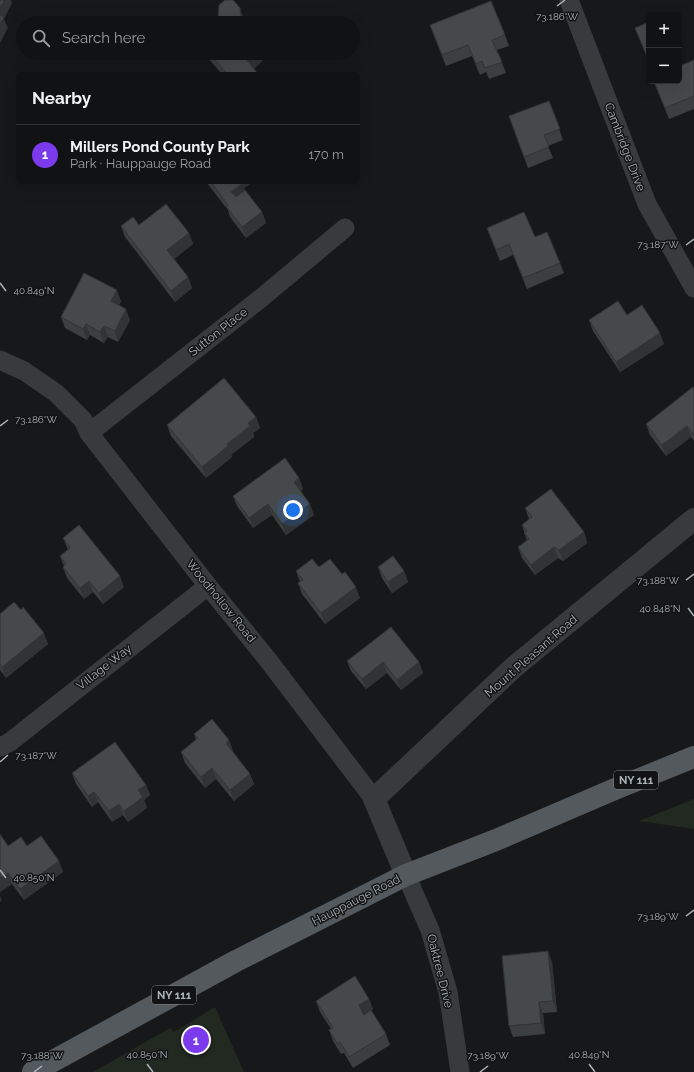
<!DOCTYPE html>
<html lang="en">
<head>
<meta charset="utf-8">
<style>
	:root { --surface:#111213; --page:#1a1b1c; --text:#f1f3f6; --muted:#9c9ea0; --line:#303233; --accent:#7c3aed }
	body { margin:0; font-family:Raleway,sans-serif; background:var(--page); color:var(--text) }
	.controls { position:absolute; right:12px; top:12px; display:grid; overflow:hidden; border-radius:6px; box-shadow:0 4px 16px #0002 }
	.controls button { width:36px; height:36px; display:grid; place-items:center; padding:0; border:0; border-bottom:1px solid var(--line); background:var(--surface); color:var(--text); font:20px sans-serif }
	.you { position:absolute; left:293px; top:510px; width:14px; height:14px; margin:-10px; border:3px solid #fff; border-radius:50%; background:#1a73e8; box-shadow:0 0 0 6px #1a73e833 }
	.badge { display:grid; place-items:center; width:26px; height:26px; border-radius:50%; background:var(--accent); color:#fff; font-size:13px; font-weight:700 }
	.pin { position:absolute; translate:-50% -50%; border:2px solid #fff; box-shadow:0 1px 4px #0006 }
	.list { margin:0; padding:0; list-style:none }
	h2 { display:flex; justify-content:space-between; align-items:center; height:52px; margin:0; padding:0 16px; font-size:17px }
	h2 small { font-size:13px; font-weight:400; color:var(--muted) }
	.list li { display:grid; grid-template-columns:26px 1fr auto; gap:12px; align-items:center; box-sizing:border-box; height:60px; padding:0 16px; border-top:1px solid var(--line) }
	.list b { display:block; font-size:15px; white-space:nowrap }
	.list p { margin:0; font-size:13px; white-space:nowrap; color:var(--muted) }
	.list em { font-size:13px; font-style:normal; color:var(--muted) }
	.icon { flex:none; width:22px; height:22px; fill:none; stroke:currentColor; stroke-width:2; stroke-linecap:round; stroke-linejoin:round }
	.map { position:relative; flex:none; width:694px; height:1072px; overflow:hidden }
	.search { position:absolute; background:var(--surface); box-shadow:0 4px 16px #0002; left:16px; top:16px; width:344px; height:44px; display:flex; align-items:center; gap:10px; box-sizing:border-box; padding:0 14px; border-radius:22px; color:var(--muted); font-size:15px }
	.panel { position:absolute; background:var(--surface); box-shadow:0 4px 16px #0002; left:16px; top:72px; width:344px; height:112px; border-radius:6px }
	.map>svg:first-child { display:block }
	.green { fill:#222921 }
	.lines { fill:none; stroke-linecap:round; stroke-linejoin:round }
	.minor { stroke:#383b3e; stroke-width:19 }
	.tertiary { stroke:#383b3e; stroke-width:22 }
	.primary { stroke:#54595d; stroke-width:22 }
	.wall { fill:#3c3f41 }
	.shaded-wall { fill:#313335 }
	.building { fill:#46494c; stroke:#313335 }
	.ticks { fill:none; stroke:#aab3b9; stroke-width:1.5 }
	.labels { text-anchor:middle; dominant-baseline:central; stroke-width:3; stroke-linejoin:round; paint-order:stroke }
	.shield { fill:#121314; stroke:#7c8388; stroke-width:1 }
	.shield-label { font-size:11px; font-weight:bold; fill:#aab3b9 }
	.street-label { font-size:12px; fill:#aab3b9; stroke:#121314 }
	.ticks-label { font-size:10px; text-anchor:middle; fill:#aab3b9; stroke:#121314; stroke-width:3; stroke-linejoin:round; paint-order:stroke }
</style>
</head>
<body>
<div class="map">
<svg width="694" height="1072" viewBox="0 0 694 1072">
	<rect width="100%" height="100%" fill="#171819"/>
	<path class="green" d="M 694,799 L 694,829 L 639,821 Z
		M 215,1007 L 244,1072 L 93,1072 L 170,1028 L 174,1032 Z"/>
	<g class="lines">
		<path class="minor" d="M 569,0 L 647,204 L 694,288
			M 0,360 L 24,371 L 56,393 L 83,420 L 89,433 L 208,586 L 268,660 L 374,799
			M 89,433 L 260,299 L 345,228
			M 0,747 L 10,742 L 208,586
			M 406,875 L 430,930 L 448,992 L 460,1072"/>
		<path class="tertiary" d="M 406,875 L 374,799 L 514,667 L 694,519"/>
		<path class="primary" d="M 33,1072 L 236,961 L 406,875 L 496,840 L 615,789 L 694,757"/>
	</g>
	<path class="wall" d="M 649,22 L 649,62 L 635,28 Z
		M 430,25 L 505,35 L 509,46 L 497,50 L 506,73 L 489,79 L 486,72 L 480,75 L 472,56 L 446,66 Z
		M 206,53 L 261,53 L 263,60 L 254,69 L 258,74 L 222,74 L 207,57 Z
		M 694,60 L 694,109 L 669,119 L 654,82 L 682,65 Z
		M 549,101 L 563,140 L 548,146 L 553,158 L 528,168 L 509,116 Z
		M 206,182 L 251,182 L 251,183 L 244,188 L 245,190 L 262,212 L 266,223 L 246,238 L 230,217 L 228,210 Z
		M 139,225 L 189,233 L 193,244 L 174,259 L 188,277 L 192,288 L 175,302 L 125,237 L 121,226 Z
		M 487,228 L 535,237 L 560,263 L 564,273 L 527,289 L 513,255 L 500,261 Z
		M 121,301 L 119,305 L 130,320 L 118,342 L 108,337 L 104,343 L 90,335 L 87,340 L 65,328 L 61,317 Z
		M 627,315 L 664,344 L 620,372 L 593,331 L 589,320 Z
		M 694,389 L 694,441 L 691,437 L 666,456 L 650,435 L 646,424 Z
		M 256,417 L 260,428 L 253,433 L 254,437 L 231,455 L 232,457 L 206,478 L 171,436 L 167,425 Z
		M 299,478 L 303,489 L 301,491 L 314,515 L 286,535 L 272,515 L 253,528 L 237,506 L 233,496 Z
		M 525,508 L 584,532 L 587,543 L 563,561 L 558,558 L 535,575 L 522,558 L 518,547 L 527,541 L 522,525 L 529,519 Z
		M 63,538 L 124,587 L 103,604 L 93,592 L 84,599 L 67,578 L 63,567 L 64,566 L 60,556 L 68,550 Z
		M 319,567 L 360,598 L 325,624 L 302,594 L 298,583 L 300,582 L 296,571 Z
		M 378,567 L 404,571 L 408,582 L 392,593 L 382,578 Z
		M 21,610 L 48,644 L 6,678 L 0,670 L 0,614 Z
		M 347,661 L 419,662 L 423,673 L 401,690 L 387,673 L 366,689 L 351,671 Z
		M 194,734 L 229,740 L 233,751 L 233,752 L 250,774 L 254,784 L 234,801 L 216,779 L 205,788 L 185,763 L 181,752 L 196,740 Z
		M 72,773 L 146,785 L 150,795 L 144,800 L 147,808 L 128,822 L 123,815 L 112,822 L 98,802 L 92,807 L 76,784 Z
		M 8,846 L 27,846 L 59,861 L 63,872 L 24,900 L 12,884 L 0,892 Z
		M 552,962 L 557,1012 L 543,1013 L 545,1034 L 513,1037 L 509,1026 Z
		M 369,999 L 373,1009 L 371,1010 L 386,1034 L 390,1045 L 353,1068 L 344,1053 L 341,1054 L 333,1041 L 329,1030 L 331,1029 L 320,1012 L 316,1001 Z"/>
	<path class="shaded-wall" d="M 4,0 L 11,0 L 12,3 L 4,19 L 8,28 L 0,43 L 0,9 Z
		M 240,8 L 244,19 L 245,23 L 242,23 Z
		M 255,53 L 261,53 L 263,60 L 251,71 L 247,60 Z
		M 242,182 L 251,182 L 251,183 L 244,188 L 246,195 L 235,203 L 231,192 Z
		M 262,212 L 266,223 L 246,238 L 242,227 Z
		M 189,233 L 193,244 L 171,261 L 167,250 Z
		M 188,277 L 192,288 L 175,302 L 171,291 Z
		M 117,290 L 121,301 L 115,312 L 111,301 Z
		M 126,309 L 130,320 L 118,342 L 115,331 Z
		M 86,324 L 90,335 L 87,340 L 83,329 Z
		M 104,326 L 108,337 L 104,343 L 100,332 Z
		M 660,333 L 664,344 L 620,372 L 616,362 Z
		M 256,417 L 260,428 L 253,433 L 254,437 L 231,455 L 232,457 L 206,478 L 202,467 L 227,444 L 248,423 Z
		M 687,426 L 691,437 L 666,456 L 662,445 Z
		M 299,478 L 303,489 L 298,493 L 294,482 Z
		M 268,504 L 272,515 L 253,528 L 249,518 Z
		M 310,504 L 314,515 L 286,535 L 282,524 Z
		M 584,532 L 587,543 L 563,561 L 559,550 Z
		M 554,547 L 558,558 L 535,575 L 531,565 Z
		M 404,571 L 408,582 L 392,593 L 388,582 Z
		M 120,576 L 124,587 L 103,604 L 99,593 Z
		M 89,581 L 93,592 L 84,599 L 80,588 Z
		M 356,587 L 360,598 L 325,624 L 321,613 Z
		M 44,633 L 48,644 L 6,678 L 2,667 Z
		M 383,662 L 387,673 L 366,689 L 362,679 Z
		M 419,662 L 423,673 L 401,690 L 397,680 Z
		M 229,740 L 233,751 L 230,754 L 226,743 Z
		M 212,768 L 216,779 L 205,788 L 201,777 Z
		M 250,774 L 254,784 L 234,801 L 230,790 Z
		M 146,785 L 150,795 L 144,800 L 147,808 L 128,822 L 124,811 L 138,790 Z
		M 94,792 L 98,802 L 92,807 L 88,796 Z
		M 119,804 L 123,815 L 112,822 L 109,811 Z
		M 59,861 L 63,872 L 24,900 L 20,889 Z
		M 8,873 L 12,884 L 0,892 L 0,878 Z
		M 0,896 L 2,901 L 0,902 Z
		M 548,951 L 552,962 L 557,1012 L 553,1001 Z
		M 369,999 L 373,1009 L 363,1016 L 359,1005 Z
		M 539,1002 L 543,1013 L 545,1034 L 541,1023 Z"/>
	<path class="building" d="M 0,0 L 4,0 L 0,9 Z
		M 225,0 L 233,0 L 240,8 L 242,23 L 214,23 L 215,21 L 218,18 L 219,5 Z
		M 491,1 L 505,35 L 492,40 L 502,62 L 485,68 L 482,61 L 476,64 L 468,45 L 442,55 L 430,25 Z
		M 0,15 L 4,17 L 0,24 Z
		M 649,22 L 649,61 L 635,28 Z
		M 209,53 L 255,53 L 247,60 L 258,74 L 227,74 Z
		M 679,59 L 682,65 L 694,60 L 694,96 L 665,108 L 654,82 L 656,81 L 679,81 Z
		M 549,101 L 560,129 L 544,135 L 549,147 L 524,157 L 509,116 Z
		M 211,182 L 242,182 L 242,184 L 231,192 L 236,197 L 245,190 L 262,212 L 242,227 L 226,206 L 228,205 Z
		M 166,204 L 189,233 L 167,250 L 188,277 L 171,291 L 121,226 L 133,217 L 139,225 Z
		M 524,212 L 535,237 L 547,232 L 560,263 L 523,278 L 509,244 L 496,250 L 487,228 Z
		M 84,273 L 117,290 L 111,301 L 126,309 L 115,331 L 104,326 L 100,332 L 86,324 L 83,329 L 61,317 Z
		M 618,301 L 627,315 L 642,305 L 660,333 L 616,362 L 589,320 Z
		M 224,378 L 256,417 L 248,423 L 250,426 L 227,444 L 228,446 L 202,467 L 167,425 Z
		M 693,387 L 694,389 L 694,435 L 687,426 L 662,445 L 646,424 Z
		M 285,458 L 299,478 L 294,482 L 310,504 L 282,524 L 268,504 L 249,518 L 233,496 Z
		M 551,489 L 584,532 L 559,550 L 554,547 L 531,565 L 518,547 L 529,539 L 524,533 L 527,531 L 522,525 L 532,517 L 525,508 Z
		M 79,525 L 120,576 L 99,593 L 89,581 L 80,588 L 63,567 L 66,564 L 60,556 L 70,548 L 63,538 Z
		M 393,556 L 404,571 L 388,582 L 378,567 Z
		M 312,559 L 319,567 L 330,559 L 342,574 L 345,572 L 356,587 L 321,613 L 298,583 L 303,580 L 296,571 Z
		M 14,602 L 21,610 L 23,607 L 44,633 L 2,667 L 0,664 L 0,614 Z
		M 391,627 L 419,662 L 397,680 L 383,662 L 362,679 L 347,661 Z
		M 212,719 L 229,740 L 226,743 L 250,774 L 230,790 L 212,768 L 201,777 L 181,752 L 198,738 L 194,734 Z
		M 115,742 L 146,785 L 138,790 L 143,797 L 124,811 L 119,804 L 109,811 L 94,792 L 88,796 L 72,773 Z
		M 0,834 L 8,846 L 21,837 L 27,846 L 41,836 L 59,861 L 20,889 L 8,873 L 0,878 Z
		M 548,951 L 553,1001 L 539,1002 L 541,1023 L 509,1026 L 502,956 Z
		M 355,976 L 369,999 L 359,1005 L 364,1015 L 371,1010 L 386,1034 L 349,1057 L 340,1042 L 337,1043 L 329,1030 L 333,1028 L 316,1001 Z"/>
	<path class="ticks" d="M 557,6 L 565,0M 686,245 L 694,239M 0,283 L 6,291M 0,426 L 8,420M 686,580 L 694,574M 688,608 L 694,616M 0,762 L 8,755M 0,870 L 6,878M 686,916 L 694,910M 147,1064 L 153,1072M 589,1064 L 595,1072M 34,1072 L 42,1066M 480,1072 L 488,1066"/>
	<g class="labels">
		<g class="shield">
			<rect x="614" y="771" width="44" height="18" rx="3"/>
			<rect x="152" y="986" width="44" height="18" rx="3"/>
		</g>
		<g class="shield-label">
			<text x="636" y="780">NY 111</text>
			<text x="174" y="995">NY 111</text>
		</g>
		<g class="street-label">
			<text transform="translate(625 147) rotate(69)">Cambridge Drive</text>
			<text transform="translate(218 332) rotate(-38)">Sutton Place</text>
			<text transform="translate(221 601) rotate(51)">Woodhollow Road</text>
			<text transform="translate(531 656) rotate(-41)">Mount Pleasant Road</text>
			<text transform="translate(104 667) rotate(-38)">Village Way</text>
			<text transform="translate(356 900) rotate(-27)">Hauppauge Road</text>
			<text transform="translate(440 971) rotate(76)">Oaktree Drive</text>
		</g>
	</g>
	<g class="ticks-label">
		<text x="557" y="20">73.186°W</text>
		<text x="658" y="248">73.187°W</text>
		<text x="34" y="294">40.849°N</text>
		<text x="36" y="423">73.186°W</text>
		<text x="658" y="584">73.188°W</text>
		<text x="660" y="612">40.848°N</text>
		<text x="36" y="759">73.187°W</text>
		<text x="34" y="881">40.850°N</text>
		<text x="658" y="920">73.189°W</text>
		<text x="147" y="1058">40.850°N</text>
		<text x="589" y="1058">40.849°N</text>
		<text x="42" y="1059">73.188°W</text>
		<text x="488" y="1059">73.189°W</text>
	</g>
</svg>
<div class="controls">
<button>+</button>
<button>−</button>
</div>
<div class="you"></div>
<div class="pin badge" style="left:196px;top:1040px">1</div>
<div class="search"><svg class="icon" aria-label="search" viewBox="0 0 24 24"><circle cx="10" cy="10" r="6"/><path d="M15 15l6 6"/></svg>Search here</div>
<section class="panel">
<h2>Nearby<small></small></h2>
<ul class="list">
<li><span class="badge">1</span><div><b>Millers Pond County Park</b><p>Park · Hauppauge Road</p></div><em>170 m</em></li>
</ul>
</section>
</div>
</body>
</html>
